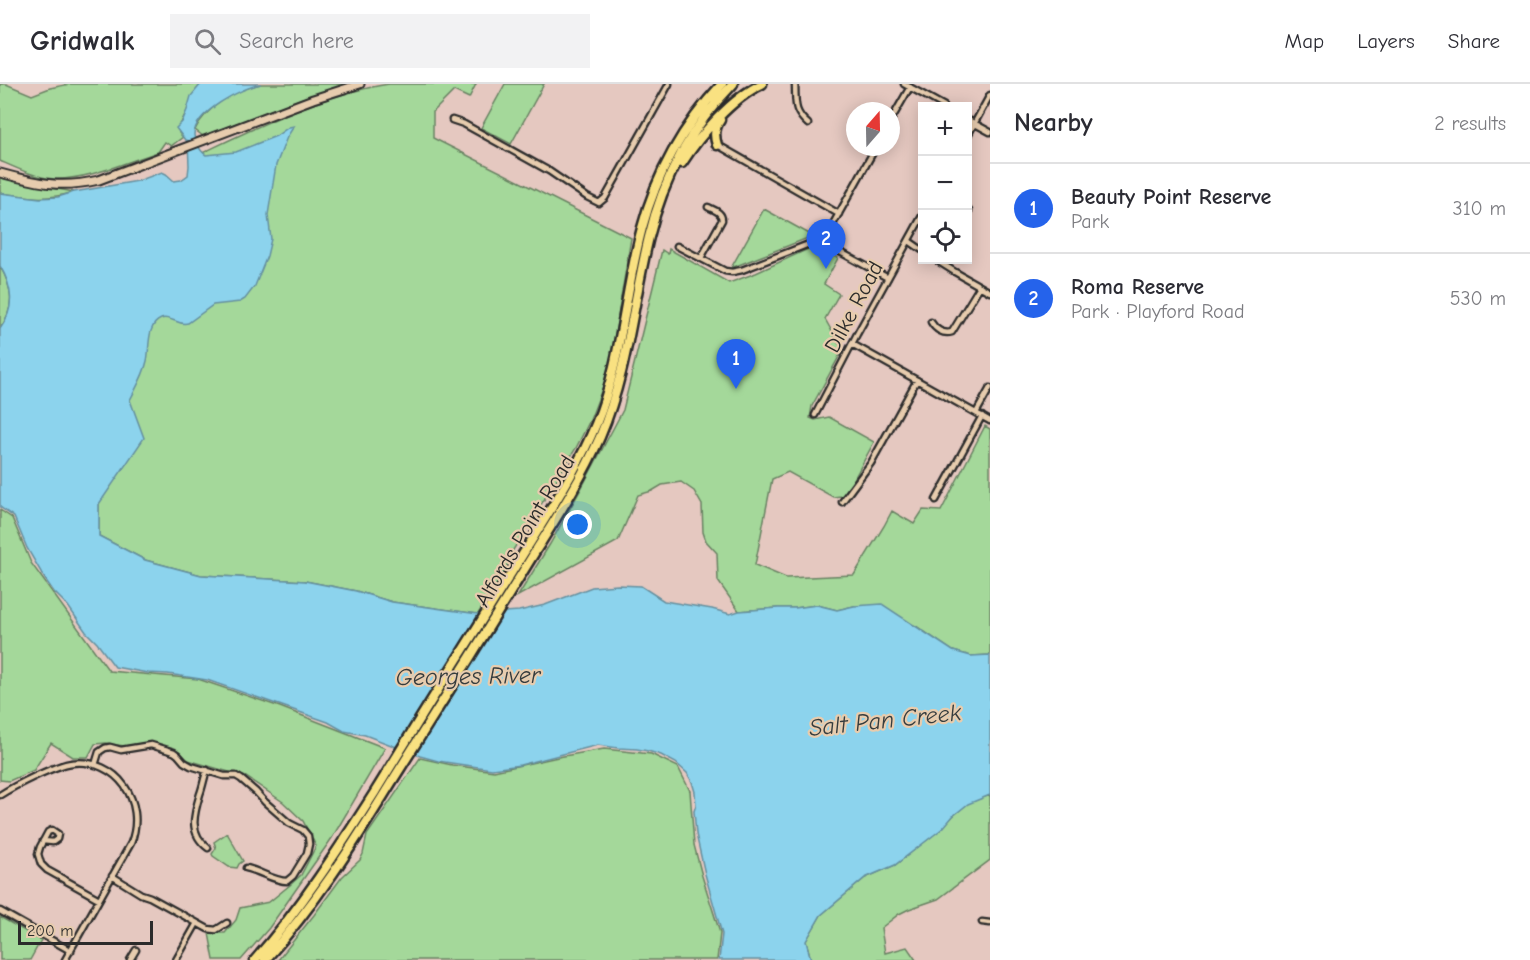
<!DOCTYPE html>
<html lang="en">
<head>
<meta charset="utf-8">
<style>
	:root { --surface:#fff; --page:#f2f2f3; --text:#2b2b33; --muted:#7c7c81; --line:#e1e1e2; --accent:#2563eb }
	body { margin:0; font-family:"Comic Neue",sans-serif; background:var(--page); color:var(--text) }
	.controls { position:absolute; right:18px; top:18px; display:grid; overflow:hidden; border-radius:0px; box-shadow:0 3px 15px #0003 }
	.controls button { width:54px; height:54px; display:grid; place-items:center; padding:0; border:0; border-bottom:2px solid var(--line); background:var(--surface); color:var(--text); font:30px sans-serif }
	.compass { position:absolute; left:846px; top:18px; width:54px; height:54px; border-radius:50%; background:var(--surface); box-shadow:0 3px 15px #0003; rotate:20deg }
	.scale { position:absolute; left:18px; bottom:15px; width:135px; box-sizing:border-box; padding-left:6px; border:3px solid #2b2b2b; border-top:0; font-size:16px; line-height:21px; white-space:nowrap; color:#2b2b2b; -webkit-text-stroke:4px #e7ccae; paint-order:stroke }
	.you { position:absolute; left:578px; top:441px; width:21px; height:21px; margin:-15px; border:4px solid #fff; border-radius:50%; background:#1a73e8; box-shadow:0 0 0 9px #1a73e833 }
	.badge { display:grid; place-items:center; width:39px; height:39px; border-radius:50%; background:var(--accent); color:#fff; font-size:20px; font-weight:700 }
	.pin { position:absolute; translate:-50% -50px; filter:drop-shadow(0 2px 3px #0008) }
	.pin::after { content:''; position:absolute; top:32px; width:21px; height:18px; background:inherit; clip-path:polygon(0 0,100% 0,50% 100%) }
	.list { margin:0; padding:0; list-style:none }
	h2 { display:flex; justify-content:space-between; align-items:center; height:78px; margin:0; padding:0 24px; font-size:26px }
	h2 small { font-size:20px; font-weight:400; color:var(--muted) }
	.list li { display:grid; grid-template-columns:39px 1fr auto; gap:18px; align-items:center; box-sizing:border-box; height:90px; padding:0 24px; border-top:2px solid var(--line) }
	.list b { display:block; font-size:22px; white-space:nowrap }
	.list p { margin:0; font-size:20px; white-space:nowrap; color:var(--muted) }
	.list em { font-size:20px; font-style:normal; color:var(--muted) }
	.icon { flex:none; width:33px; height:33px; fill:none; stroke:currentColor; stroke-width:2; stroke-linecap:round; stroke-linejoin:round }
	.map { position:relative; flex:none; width:990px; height:876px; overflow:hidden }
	header { display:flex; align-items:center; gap:36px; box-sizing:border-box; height:84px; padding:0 30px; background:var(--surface); border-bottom:2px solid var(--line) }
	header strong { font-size:28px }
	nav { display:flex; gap:33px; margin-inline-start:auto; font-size:21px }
	.search { width:420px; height:54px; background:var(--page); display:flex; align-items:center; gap:15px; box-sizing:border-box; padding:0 21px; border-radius:0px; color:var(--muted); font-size:22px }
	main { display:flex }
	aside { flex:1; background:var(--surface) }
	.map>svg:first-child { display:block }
	.green { fill:#a4d89a; stroke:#688262; stroke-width:1.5 }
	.water { fill:#8cd3ed; stroke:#65909f; stroke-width:1.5 }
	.pier { fill:#e5c8c0 }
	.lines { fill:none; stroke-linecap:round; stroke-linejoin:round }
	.street-casing { stroke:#2b2b2b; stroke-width:9 }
	.secondary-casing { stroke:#2b2b2b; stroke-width:11 }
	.highway-casing { stroke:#2b2b2b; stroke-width:13 }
	.street { stroke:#e7ccae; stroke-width:4.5 }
	.secondary { stroke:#e7ccae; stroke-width:7 }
	.highway { stroke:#f9e181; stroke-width:8 }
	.labels { text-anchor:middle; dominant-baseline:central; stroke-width:4.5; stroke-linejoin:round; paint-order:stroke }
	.street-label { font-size:22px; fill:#2b2b2b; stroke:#e7ccae }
	.water-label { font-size:24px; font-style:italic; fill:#353c3e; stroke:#e7ccae }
</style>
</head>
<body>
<header>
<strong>Gridwalk</strong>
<div class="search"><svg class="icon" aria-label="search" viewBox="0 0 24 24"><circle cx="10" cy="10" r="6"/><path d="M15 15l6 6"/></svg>Search here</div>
<nav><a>Map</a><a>Layers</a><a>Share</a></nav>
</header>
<main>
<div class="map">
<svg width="990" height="876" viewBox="0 0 990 876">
	<rect width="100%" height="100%" fill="#e5c8c0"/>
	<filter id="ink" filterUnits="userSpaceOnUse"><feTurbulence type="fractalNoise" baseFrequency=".0167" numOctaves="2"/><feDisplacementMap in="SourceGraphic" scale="12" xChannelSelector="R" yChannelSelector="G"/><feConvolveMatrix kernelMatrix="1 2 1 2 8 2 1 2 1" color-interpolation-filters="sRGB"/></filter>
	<g filter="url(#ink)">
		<path class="green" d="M 0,0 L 6,0 L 32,11 L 50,4 L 70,0 L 201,0 C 193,9 191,16 187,27 C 183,35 179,40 179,49 L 183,53 L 171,62 L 165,58 L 158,68 C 126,78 88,96 54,95 C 37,94 16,84 0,77 Z
			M 261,0 L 353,0 L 303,14 L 203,52 L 195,46 C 205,23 237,5 261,0 Z
			M 389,0 L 476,0 L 469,14 L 454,7 L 433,28 L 433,54 L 631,154 L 610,280 L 602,305 L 590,336 L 576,364 L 513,466 L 505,487 L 478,530 L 392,518 L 356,507 L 305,497 L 201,491 L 145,476 L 99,452 L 99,420 L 87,256 L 219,81 L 202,69 C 261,41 323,10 389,0 Z
			M 505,0 L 544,0 L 511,60 L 481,44 Z
			M 0,93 L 19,98 L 74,108 C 45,117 29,113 0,109 Z
			M 764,125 L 813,152 L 731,184 Z
			M 819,160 L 835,169 L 834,172 L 838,174 L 824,200 L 839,210 L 825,235 L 839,260 L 843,262 L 841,265 L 842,267 L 812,322 L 810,334 L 815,336 L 829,333 L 874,358 L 848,406 L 841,412 L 833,413 L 788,388 L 772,395 L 755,481 L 786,494 L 854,491 L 884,442 L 892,427 L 914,440 L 923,426 L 941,427 L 985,342 L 990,345 L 990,571 L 971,572 L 953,567 L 916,542 L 854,522 L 837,526 L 817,521 L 795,524 L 778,524 L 739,527 L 718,497 L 717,469 L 706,457 L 703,448 L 702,421 L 694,407 L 681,398 L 662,401 L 652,407 L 638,411 L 618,457 L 518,512 L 550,460 L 581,405 L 623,326 L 662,166 L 668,170 L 669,165 L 729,199 L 756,189 Z
			M 0,182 C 13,204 15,224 0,245 Z
			M 0,426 L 12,434 L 31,479 L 109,587 L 198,595 L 280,623 L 385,664 L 332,754 L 269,844 L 241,876 L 214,876 L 209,849 L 225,849 L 236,836 L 240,824 L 269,818 L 290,801 L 301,791 L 316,762 L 303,737 L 283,718 L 246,693 L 188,676 L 179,667 L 151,658 L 124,662 L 106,659 L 95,660 L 88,673 L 73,673 L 51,659 L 34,686 L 9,697 L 0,696 Z
			M 604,665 L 651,670 L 678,683 L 690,707 L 694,761 L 702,792 L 720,849 L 717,876 L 278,876 L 314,831 L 342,793 L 360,776 L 363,770 L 367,751 L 420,674 L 452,681 L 494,687 L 558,673 Z
			M 990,711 L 990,776 L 938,815 L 909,825 L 899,830 L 881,844 L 885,869 L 907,863 L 916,876 L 811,876 L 806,857 L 821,831 L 865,794 L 895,781 L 942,744 L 953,732 L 968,719 Z
			M 227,749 L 243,777 L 239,780 L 237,784 L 229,783 L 213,772 L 212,770 L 216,764 L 214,758 Z
			M 0,833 L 41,856 L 30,876 L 0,876 Z"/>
		<path class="water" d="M 201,0 L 261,0 C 242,4 194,28 194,51 C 194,54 196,57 197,60 C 200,65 201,68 206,71 L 236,68 L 276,52 L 289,43 L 294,42 L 287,53 L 276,81 L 268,131 L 271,155 L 267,172 L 255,202 L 245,215 L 240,218 L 213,221 L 188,239 C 178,242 170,231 161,235 C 146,241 150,265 147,277 C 144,291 136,304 130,316 L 144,354 L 99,420 L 99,452 L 145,476 L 201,491 L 305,497 L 356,507 L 392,518 L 478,530 L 519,527 L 545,521 L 592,503 L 618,501 L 641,502 L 664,517 L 712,525 L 730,530 L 739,527 L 778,524 L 795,524 L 817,521 L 837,526 L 854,522 L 882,520 L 953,567 L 971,572 L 990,571 L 990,711 L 968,720 L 953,732 L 943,744 L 895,781 L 865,794 L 821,831 L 806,857 L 811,876 L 719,876 L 722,850 L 705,790 L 696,750 L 694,727 L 696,721 L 695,708 L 692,698 L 687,689 L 676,679 L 661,671 L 648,667 L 637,665 L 618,664 L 598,661 L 520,681 L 492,685 L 478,683 L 438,677 L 420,672 L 365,651 L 344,647 L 328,638 L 207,596 L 168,590 L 148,589 L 115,583 L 97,559 L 86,548 L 68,522 L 54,508 L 45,495 L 27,464 L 14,433 L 0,423 L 0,245 C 15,224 13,204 0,182 L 0,109 L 40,114 L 58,113 L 74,108 L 138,97 L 162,88 L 166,90 L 174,97 L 181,96 L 188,91 L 189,82 L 188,57 L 185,56 L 176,44 L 182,38 L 187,26 L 191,12 Z"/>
		<path class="pier" d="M 507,525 L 414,673 L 394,666 L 481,527 Z"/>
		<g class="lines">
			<g class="street-casing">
				<path id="street" d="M 795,0 C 796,19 793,27 808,40
					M 904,0 L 944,22
					M 452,36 L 464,40 L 549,87 L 587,113 L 599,119 L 605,114 L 669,0
					M 891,36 L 910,3
					M 968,36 L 990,48
					M 968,51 L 990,11
					M 716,60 L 839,130
					M 968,126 L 969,127
					M 909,157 L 922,166
					M 823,158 L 876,63
					M 677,162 L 725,187 L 732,188 L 742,186 L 809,160 L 820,157 L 888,194
					M 701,174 L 722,136 C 722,128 714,126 708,123
					M 936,176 L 955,188 L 990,208
					M 931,238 C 935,245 943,251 952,248 L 980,202
					M 852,260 L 990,337
					M 976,329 L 990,304
					M 815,331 L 857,250 L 922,132
					M 936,416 L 982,332
					M 842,418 L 871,379 L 917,296
					M 95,681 L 99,668 L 105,664 L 110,663 L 121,666 L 151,661 L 174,668 L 178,671 L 184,678 L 191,682 L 224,692 L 236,692 L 241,695 L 256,708 L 265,718 L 289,739 L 303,746 L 308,752 L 309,760 L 307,769 L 293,792 L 287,797 C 274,797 260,787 246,784
					M 207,686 C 204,694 203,702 200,710 C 194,730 188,749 208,764
					M 0,711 C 14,702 55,681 72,679 C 117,674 147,718 131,759 L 65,876
					M 43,757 L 53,758 L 57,755 L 58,750 L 52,746 L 48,748 L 40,763 L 38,770 L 41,780 L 47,786 L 99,815
					M 112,792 L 141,810 L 150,813 L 208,845 L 216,846 L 227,839
					M 0,827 L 71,867
					M 982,838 L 990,839
					M 130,876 L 136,866
					M 176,876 L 197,839"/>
			</g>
			<g class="secondary-casing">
				<path id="secondary" d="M 0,89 C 39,99 59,105 99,96 L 313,15 L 360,0"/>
			</g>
			<g class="highway-casing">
				<path id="highway" d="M 717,61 C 714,52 714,44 720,36
					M 682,79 C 700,51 732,14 762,0
					M 255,876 C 301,824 338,766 375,708 C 404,661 433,613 463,566 C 487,528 511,489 535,451 C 557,415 580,379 596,340 C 622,277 624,210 642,144 C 656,91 684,41 722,0
					M 265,876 C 314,822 353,761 391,699 C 417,658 443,617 469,575 C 492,538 515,500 538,463 C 560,428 583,392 600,353 C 628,287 632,222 649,153 C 663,95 692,42 733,0"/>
			</g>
			<use href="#street" class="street"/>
			<use href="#secondary" class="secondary"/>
			<use href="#highway" class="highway"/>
		</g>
	</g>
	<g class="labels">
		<g class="street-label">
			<text transform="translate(854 223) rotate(-62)">Dilke Road</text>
			<text transform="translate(525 447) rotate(-59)">Alfords Point Road</text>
		</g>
		<g class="water-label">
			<text transform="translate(468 592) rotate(-1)">Georges River</text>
			<text transform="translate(885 636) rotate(-6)">Salt Pan Creek</text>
		</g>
	</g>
</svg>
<div class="controls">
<button>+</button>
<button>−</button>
<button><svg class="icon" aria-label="locate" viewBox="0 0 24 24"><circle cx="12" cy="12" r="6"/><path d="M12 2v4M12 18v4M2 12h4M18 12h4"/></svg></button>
</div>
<svg class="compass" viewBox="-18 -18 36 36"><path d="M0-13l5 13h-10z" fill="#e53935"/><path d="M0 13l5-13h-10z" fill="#7c7c81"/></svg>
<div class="scale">200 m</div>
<div class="you"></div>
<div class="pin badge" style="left:736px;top:305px">1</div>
<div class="pin badge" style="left:826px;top:185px">2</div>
</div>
<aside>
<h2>Nearby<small>2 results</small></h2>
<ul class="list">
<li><span class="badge">1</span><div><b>Beauty Point Reserve</b><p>Park</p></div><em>310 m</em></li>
<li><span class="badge">2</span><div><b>Roma Reserve</b><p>Park · Playford Road</p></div><em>530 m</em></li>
</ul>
</aside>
</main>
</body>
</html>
